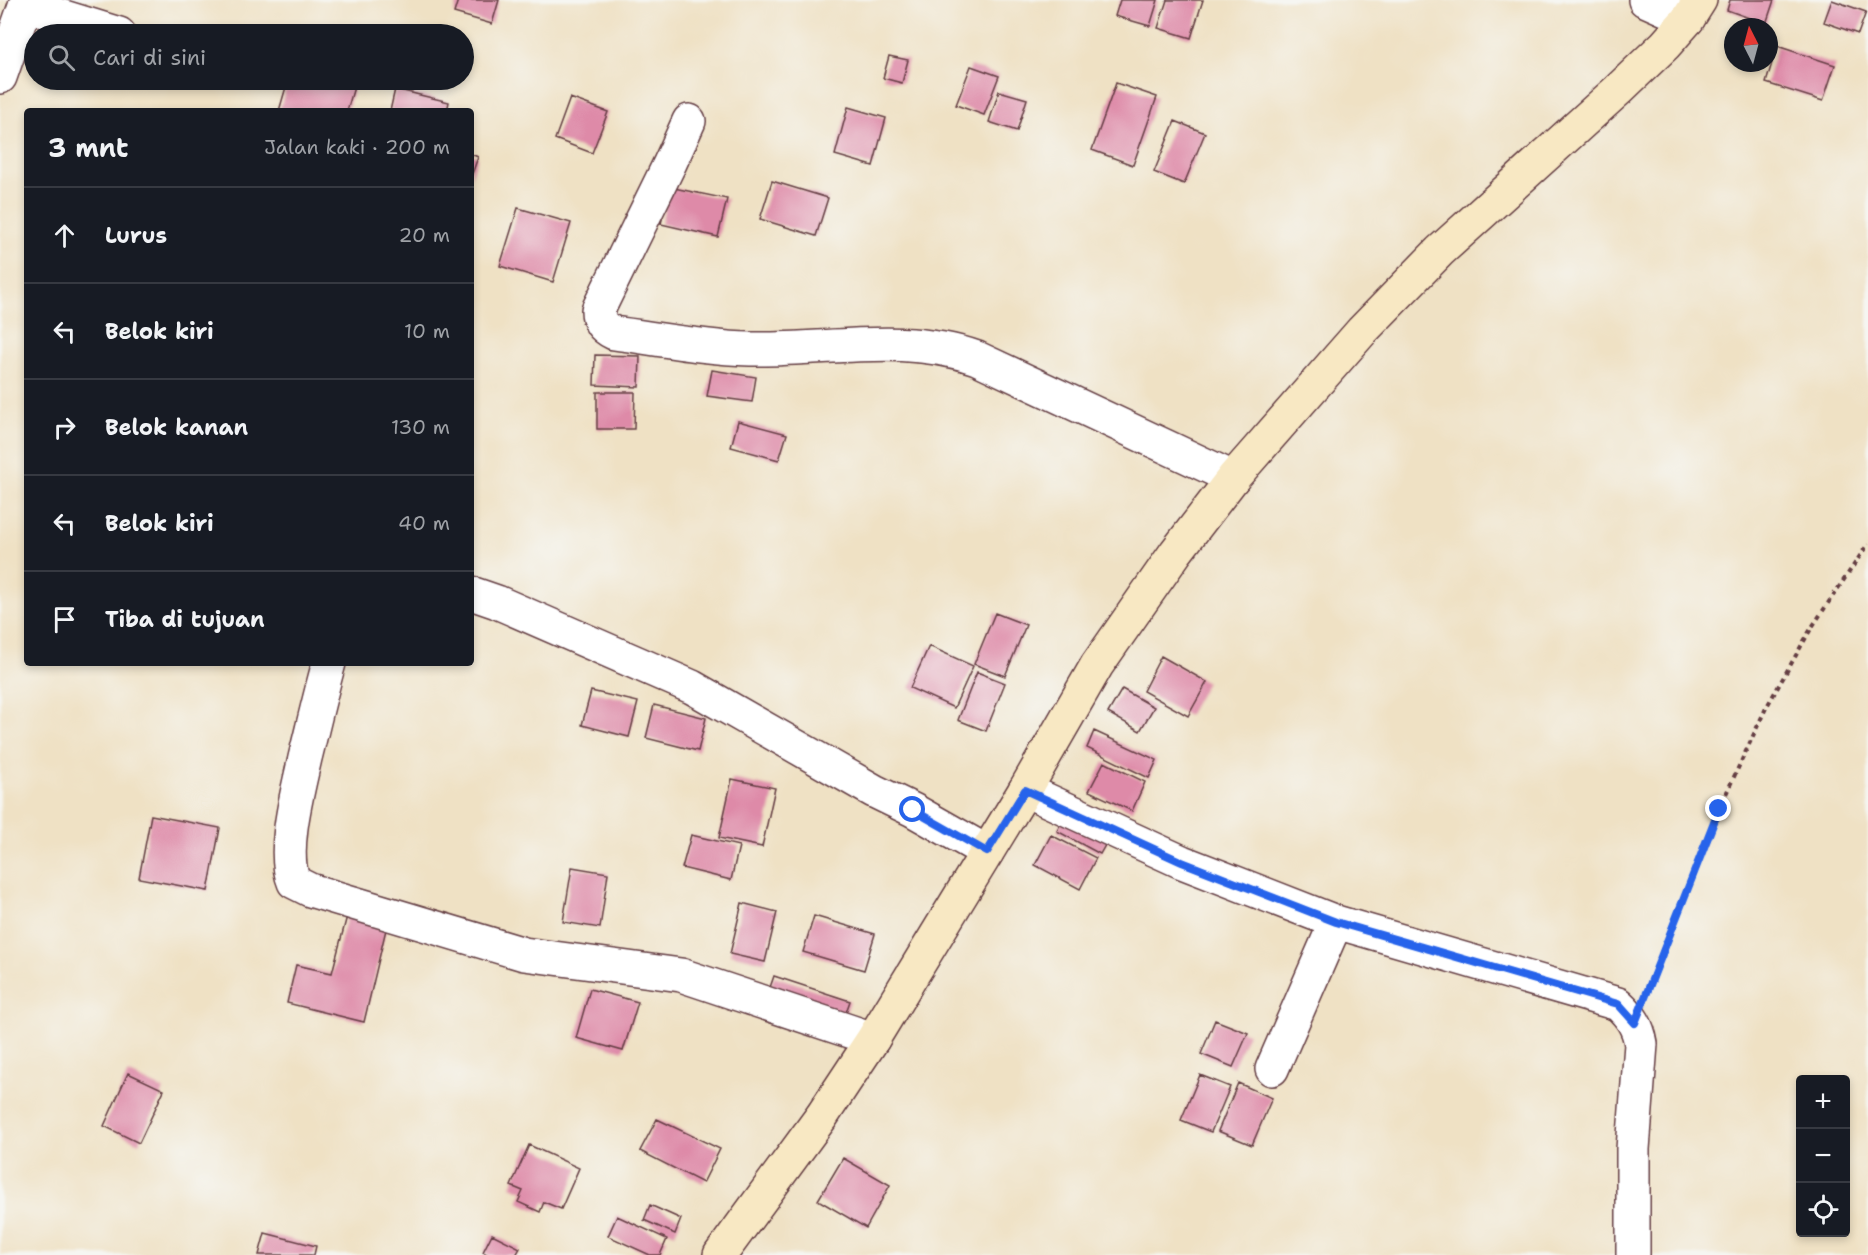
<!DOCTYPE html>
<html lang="id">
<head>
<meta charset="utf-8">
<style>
	:root { --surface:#171b24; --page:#242831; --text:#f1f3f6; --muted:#9ea1a6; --line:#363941 }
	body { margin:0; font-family:"Shantell Sans",sans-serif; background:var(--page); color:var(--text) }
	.controls { position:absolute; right:18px; bottom:18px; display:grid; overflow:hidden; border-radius:6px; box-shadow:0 3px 9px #0003 }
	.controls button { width:54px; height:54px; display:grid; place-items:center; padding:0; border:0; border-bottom:2px solid var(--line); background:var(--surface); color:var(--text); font:30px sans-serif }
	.compass { position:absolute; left:1724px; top:18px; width:54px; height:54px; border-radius:50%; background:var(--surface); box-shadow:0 3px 9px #0003; rotate:354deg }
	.stop { position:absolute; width:18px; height:18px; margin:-14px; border:4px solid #2563eb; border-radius:50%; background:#fff }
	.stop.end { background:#2563eb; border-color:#fff; box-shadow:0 2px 6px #0008 }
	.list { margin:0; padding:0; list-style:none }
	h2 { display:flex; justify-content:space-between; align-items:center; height:78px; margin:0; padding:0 24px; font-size:26px }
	h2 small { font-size:20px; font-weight:400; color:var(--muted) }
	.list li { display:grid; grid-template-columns:39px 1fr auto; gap:18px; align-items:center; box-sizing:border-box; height:96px; padding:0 24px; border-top:2px solid var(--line) }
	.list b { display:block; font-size:22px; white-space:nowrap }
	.list em { font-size:20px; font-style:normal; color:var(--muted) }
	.icon { flex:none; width:33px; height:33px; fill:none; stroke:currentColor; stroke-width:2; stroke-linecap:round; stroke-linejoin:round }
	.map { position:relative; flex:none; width:1868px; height:1255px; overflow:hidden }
	.search { position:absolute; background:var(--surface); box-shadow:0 3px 9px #0003; left:24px; top:24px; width:450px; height:66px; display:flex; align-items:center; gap:15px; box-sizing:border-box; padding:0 21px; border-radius:33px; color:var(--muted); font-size:22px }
	.panel { position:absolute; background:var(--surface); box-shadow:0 3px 9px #0003; left:24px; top:108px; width:450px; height:558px; border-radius:6px }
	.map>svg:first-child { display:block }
	.building { fill:#de8aa8 }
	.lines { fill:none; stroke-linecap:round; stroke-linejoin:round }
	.street-casing { stroke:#633c42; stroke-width:36 }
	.secondary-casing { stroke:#633c42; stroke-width:36 }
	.path { stroke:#633c42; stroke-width:4; stroke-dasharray:4.5 4.5; stroke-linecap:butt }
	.street { stroke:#fff; stroke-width:33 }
	.secondary { stroke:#f8e8c3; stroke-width:33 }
	.route { stroke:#2563eb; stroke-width:8 }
</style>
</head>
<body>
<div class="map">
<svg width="1868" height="1255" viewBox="0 0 1868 1255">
	<rect width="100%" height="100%" fill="#f6f6f2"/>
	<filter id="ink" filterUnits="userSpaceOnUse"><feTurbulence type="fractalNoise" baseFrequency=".0167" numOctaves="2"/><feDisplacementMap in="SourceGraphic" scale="12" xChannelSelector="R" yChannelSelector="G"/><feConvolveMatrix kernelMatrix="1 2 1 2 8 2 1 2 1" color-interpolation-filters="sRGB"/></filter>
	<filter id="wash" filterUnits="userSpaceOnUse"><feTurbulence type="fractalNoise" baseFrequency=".008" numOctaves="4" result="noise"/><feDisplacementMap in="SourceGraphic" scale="24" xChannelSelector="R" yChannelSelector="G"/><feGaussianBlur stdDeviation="1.35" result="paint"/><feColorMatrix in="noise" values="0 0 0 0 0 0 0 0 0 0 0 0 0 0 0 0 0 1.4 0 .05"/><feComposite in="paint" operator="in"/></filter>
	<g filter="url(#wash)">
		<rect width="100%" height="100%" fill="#efe1c4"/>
		<g id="blocks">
			<path class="building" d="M 458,0 L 499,0 L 492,24 L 454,13 Z
				M 1120,0 L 1158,0 L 1150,26 L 1115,16 Z
				M 1167,0 L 1203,0 L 1191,38 L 1158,28 Z
				M 1730,0 L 1774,0 L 1766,24 L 1727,10 Z
				M 1832,0 L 1866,12 L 1858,34 L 1824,22 Z
				M 1777,46 L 1835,65 L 1823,101 L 1766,83 Z
				M 889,56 L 908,60 L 902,83 L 883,78 Z
				M 971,66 L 999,76 L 984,115 L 956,105 Z
				M 288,80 L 356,80 L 347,111 L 279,111 Z
				M 1116,83 L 1157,97 L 1133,165 L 1092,150 Z
				M 395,89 L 449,102 L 447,111 L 390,111 Z
				M 999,91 L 1027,99 L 1017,131 L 989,122 Z
				M 570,98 L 608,112 L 592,153 L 555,139 Z
				M 848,107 L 886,118 L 873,166 L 835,155 Z
				M 1175,121 L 1205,133 L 1184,184 L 1154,172 Z
				M 471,154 L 478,157 L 471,177 Z
				M 772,181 L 828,198 L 816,236 L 760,219 Z
				M 669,187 L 727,199 L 718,237 L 661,224 Z
				M 518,208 L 571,223 L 553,282 L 500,266 Z
				M 595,355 L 640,356 L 639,387 L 594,385 Z
				M 712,370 L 756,377 L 752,402 L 707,396 Z
				M 597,392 L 635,392 L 634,429 L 597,429 Z
				M 738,421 L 787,434 L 779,460 L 731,447 Z
				M 995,613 L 1026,625 L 1005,676 L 974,664 Z
				M 929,646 L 973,666 L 954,708 L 910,688 Z
				M 1161,656 L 1207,682 L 1188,716 L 1143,691 Z
				M 977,672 L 1005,683 L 986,731 L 958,720 Z
				M 1122,689 L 1154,707 L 1140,731 L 1108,713 Z
				M 591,691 L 638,702 L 629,737 L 582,725 Z
				M 654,705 L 706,718 L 698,751 L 646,738 Z
				M 1094,731 L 1157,760 L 1149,778 L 1087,748 Z
				M 1104,762 L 1145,782 L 1132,811 L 1089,791 Z
				M 732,779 L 775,788 L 762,847 L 719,838 Z
				M 151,815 L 220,828 L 208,891 L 139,878 Z
				M 1065,815 L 1109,838 L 1100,854 L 1057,831 Z
				M 691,835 L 739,846 L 731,880 L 682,868 Z
				M 1051,835 L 1096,858 L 1080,889 L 1035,865 Z
				M 572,867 L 608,873 L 600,928 L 563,922 Z
				M 742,903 L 777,912 L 765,962 L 730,954 Z
				M 347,916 L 387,925 L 364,1022 L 287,1003 L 296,965 L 332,973 Z
				M 814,916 L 875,934 L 864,970 L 803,952 Z
				M 774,976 L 850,1001 L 843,1021 L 767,996 Z
				M 590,989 L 638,1002 L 623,1051 L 576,1038 Z
				M 1215,1020 L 1248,1033 L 1233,1067 L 1201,1054 Z
				M 128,1073 L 164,1090 L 139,1143 L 104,1126 Z
				M 1200,1075 L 1230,1087 L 1211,1132 L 1181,1120 Z
				M 1238,1083 L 1272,1098 L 1252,1145 L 1218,1131 Z
				M 657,1119 L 720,1149 L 703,1183 L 640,1151 Z
				M 529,1145 L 579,1168 L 561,1209 L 544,1202 L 540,1212 L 518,1202 L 523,1191 L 511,1186 Z
				M 843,1158 L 890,1185 L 866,1228 L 818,1200 Z
				M 650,1205 L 681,1219 L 675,1234 L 644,1220 Z
				M 617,1216 L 667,1239 L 660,1255 L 650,1255 L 608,1236 Z
				M 265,1233 L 316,1246 L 314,1255 L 259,1255 Z
				M 492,1234 L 520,1248 L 516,1255 L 488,1255 L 483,1252 Z"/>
		</g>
	</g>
	<g filter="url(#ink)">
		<use href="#blocks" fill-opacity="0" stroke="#633c42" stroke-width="1.5"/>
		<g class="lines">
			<g class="street-casing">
				<path id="street" d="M 1645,0 L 1688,19
					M 25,5 L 119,34
					M 0,77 L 27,0
					M 689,121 L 670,163 L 598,310 C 598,322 603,328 614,333 C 659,339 705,348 750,349 C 826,351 905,332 977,358 L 1233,478
					M 471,593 L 497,602 L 692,687 L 874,791 L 913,810 L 987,852
					M 329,663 C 320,695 313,726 305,758 C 298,790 281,851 294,882 L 310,890 L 524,954 L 681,975 L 873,1039
					M 1025,790 L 1182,862 L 1336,922 L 1618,1004 C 1631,1016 1638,1026 1641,1044 L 1633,1149 L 1633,1255
					M 1272,1069 L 1336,922"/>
			</g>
			<g class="secondary-casing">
				<path id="secondary" d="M 720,1255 L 822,1116 L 873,1039 L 1025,790 L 1097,665 L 1176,552 L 1233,478 L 1362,331 L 1440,251 L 1618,90 L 1665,45 L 1688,19 L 1700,0"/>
			</g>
			<path class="path" d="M 1649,986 L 1719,809 L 1766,708 L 1812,627 L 1868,544"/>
			<use href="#street" class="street"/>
			<use href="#secondary" class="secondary"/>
		</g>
	</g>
	<g class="lines" filter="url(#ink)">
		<path class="route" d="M 913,810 L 987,852 L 1025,790 L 1182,862 L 1336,922 L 1618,1004 L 1635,1023 L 1719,809"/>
	</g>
</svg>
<div class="controls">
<button>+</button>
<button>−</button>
<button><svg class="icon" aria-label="locate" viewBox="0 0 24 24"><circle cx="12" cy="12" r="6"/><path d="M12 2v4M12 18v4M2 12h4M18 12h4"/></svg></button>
</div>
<svg class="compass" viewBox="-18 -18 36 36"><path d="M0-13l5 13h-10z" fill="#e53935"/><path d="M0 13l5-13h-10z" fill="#9ea1a6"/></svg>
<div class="stop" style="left:913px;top:810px"></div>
<div class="stop end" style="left:1719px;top:809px"></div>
<div class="search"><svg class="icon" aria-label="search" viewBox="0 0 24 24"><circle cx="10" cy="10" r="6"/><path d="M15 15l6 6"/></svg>Cari di sini</div>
<section class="panel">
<h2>3 mnt<small>Jalan kaki · 200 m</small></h2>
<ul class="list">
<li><svg class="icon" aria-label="ahead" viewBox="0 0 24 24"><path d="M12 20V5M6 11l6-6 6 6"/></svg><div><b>Lurus</b></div><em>20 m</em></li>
<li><svg class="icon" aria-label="left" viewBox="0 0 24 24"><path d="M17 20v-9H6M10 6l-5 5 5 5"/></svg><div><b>Belok kiri</b></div><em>10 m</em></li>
<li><svg class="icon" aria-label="right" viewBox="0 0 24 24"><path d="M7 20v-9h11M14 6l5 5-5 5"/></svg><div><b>Belok kanan</b></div><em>130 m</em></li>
<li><svg class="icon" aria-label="left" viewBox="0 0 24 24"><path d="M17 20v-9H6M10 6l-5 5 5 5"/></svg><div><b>Belok kiri</b></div><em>40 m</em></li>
<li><svg class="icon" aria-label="arrive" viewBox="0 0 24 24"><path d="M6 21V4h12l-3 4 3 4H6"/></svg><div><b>Tiba di tujuan</b></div></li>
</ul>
</section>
</div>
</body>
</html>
